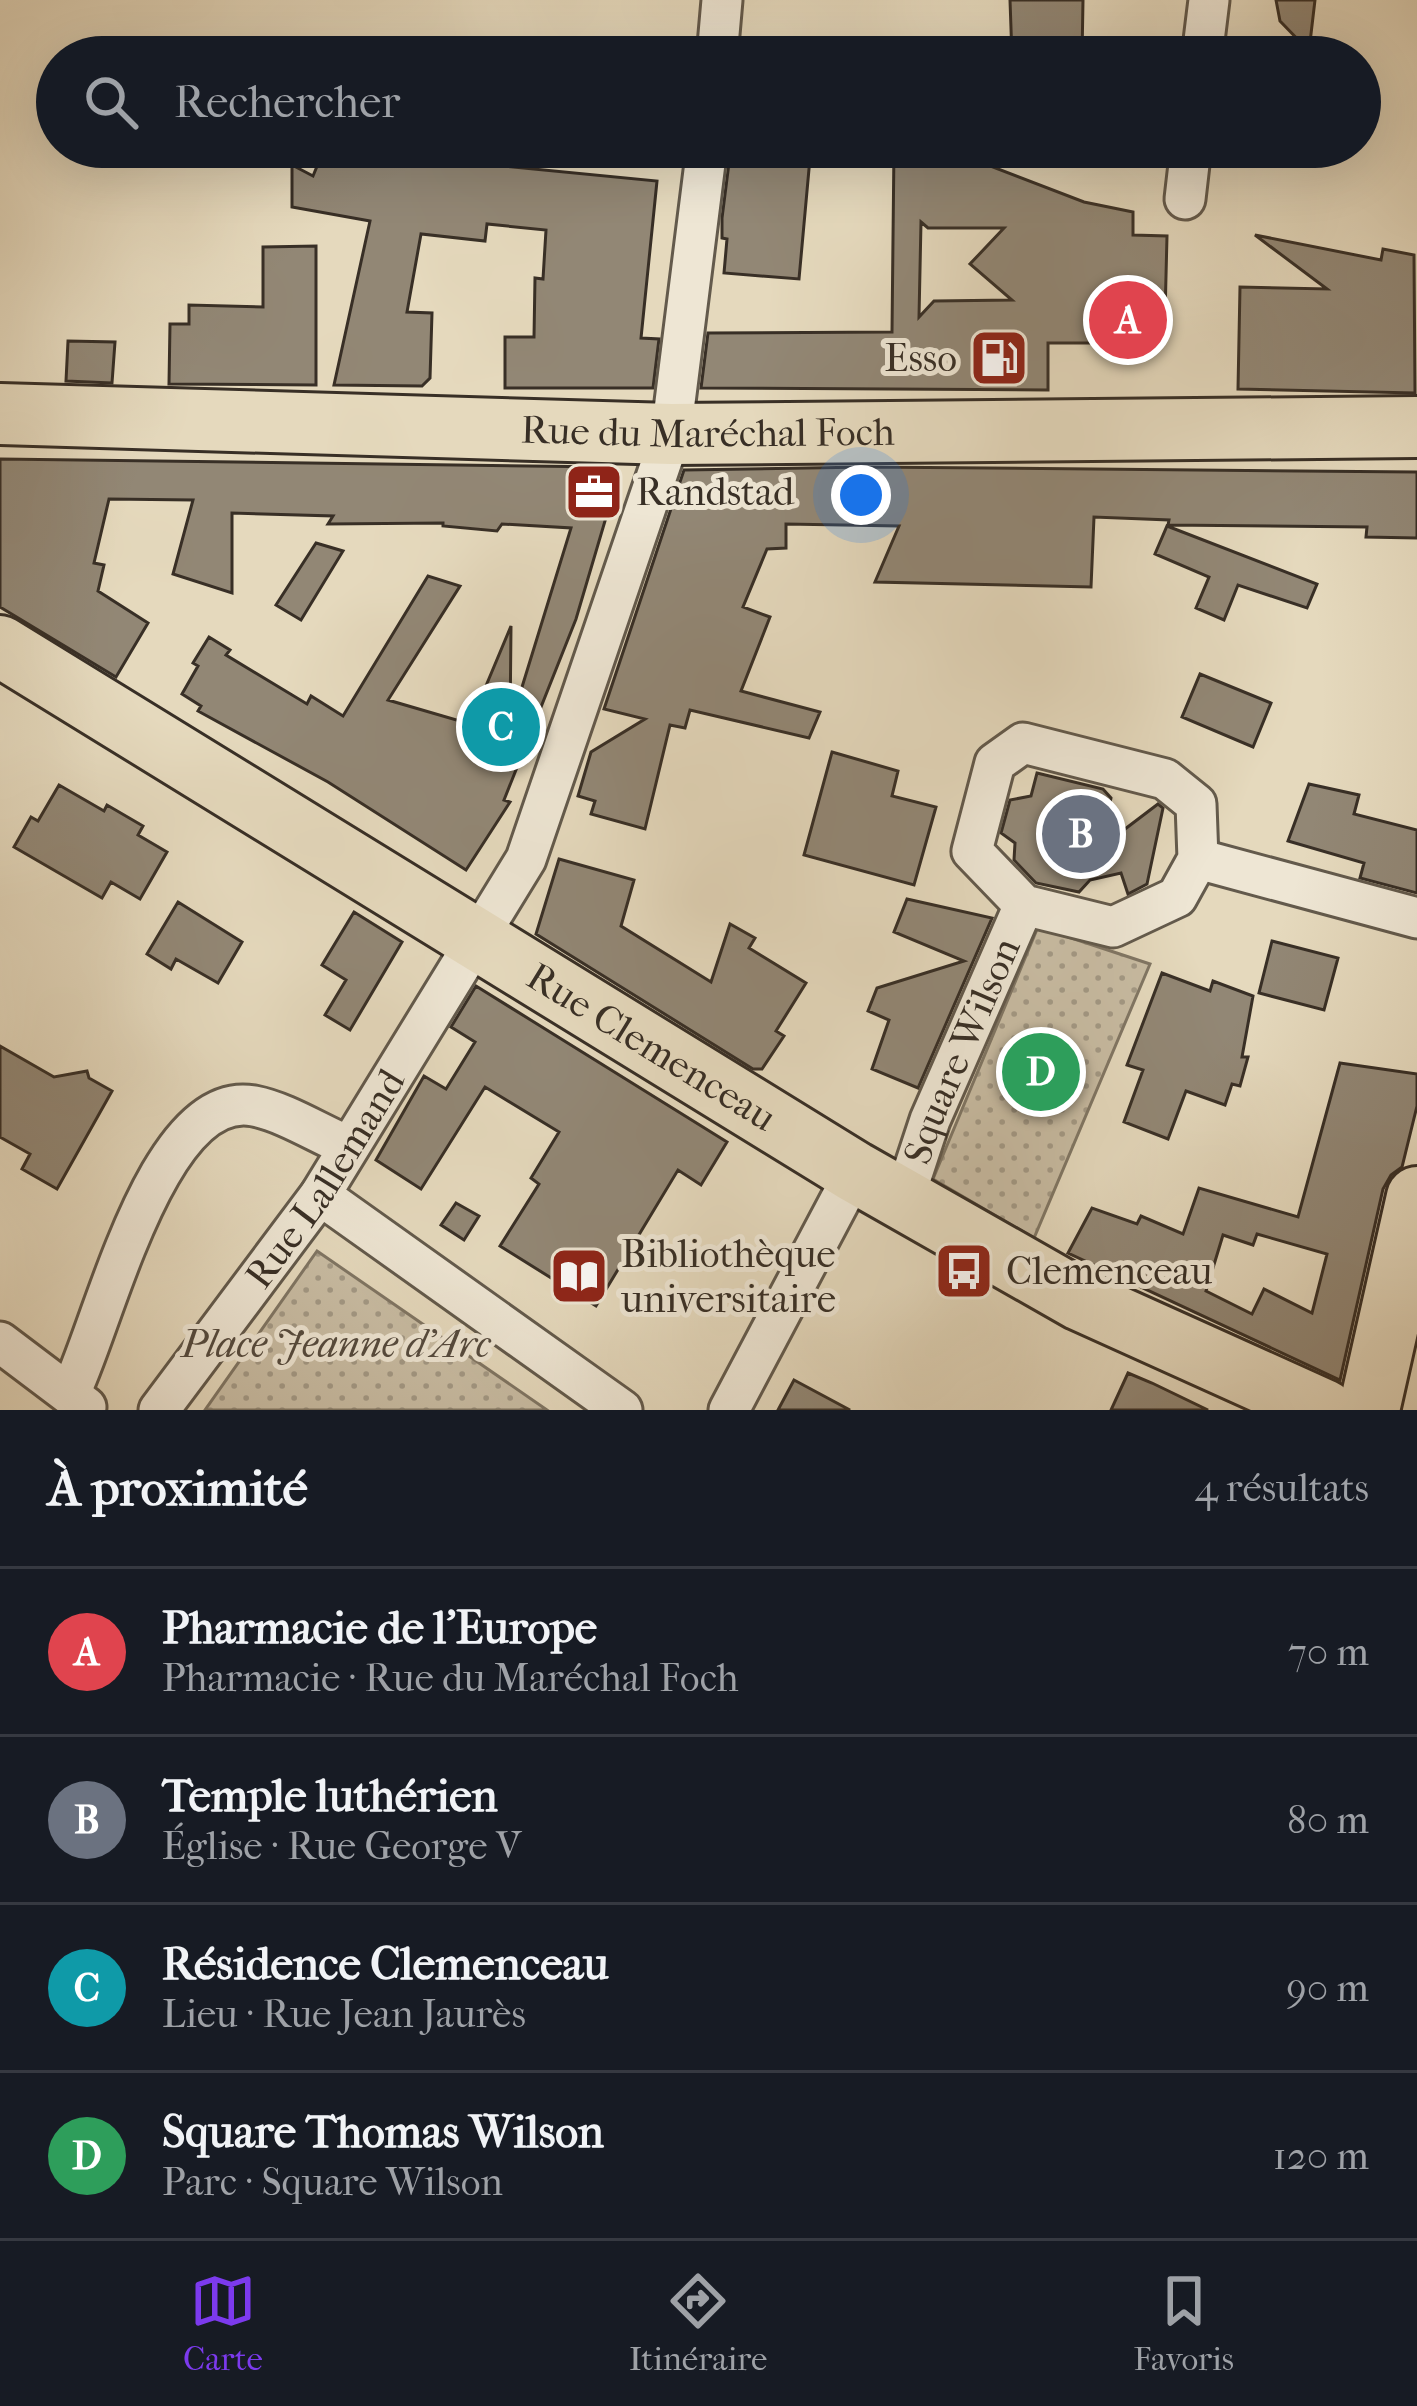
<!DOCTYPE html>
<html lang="fr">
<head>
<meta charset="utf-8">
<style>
	:root { --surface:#171b24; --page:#242831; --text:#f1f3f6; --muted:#9ea1a6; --line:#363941; --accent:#7c3aed }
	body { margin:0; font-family:"IM FELL French Canon",serif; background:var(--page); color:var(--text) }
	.you { position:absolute; left:861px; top:495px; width:42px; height:42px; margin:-30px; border:9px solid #fff; border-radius:50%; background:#1a73e8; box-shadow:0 0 0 18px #1a73e833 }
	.badge { display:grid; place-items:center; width:78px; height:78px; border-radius:50%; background:var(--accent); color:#fff; font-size:39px; font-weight:700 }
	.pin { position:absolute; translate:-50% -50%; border:6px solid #fff; box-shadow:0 3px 12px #0006 }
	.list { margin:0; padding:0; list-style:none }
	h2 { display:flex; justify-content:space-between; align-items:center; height:156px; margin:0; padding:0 48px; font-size:51px }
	h2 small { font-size:39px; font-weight:400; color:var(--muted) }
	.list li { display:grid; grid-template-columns:78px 1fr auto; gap:36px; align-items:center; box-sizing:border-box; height:168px; padding:0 48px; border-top:3px solid var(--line) }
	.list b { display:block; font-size:45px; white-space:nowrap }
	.list p { margin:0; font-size:39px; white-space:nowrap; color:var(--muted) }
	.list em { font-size:39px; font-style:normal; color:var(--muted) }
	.icon { flex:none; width:66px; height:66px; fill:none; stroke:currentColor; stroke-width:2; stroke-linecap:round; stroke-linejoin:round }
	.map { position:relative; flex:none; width:1417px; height:1410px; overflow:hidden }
	.search { position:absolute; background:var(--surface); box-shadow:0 12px 48px #0002; left:36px; right:36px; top:36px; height:132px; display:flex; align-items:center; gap:30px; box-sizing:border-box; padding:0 42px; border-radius:66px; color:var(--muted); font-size:45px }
	.sheet { height:828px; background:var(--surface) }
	nav { display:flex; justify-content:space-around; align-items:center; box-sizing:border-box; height:168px; border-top:3px solid var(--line); background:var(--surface); font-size:33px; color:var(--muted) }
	nav a { display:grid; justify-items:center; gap:6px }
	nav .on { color:var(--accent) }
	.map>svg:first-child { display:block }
	.park { fill:url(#park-dots); stroke:#807664; stroke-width:3 }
	.building { fill:#928775; stroke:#382f26; stroke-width:3; fill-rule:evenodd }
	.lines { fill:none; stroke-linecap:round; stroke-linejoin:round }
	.minor-casing { stroke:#635a4c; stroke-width:45 }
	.primary-casing { stroke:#382f26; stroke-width:66 }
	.minor { stroke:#eee6d4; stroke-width:39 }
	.primary { stroke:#e5d9bd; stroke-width:60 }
	.labels { text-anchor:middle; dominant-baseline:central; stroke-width:10; stroke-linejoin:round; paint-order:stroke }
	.poi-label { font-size:39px; fill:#382f26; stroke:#eee6d4; text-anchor:start }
	.street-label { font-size:39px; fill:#382f26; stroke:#eee6d4 }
	.park-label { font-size:39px; font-style:italic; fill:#554b3f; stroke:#eee6d4 }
</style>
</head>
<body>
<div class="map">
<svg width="1417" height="1410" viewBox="0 0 1417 1410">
	<defs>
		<pattern id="park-dots" width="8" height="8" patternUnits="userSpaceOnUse" patternTransform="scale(3)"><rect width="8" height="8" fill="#c8bca3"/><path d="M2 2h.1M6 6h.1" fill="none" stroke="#a39985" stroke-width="1.8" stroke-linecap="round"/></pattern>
	</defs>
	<rect width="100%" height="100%" fill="#e5d9bd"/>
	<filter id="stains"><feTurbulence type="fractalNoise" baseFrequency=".00167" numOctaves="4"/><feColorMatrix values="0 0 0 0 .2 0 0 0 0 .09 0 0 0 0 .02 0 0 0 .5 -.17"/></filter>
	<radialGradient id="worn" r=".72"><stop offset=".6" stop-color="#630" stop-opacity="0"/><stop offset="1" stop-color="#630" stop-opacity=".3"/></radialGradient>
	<path class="park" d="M 1038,927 L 1150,964 L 1034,1238 L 933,1179 Z
		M 317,1251 L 547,1410 L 205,1410 Z"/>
	<path class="building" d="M 1010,0 L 1083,0 L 1082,57 L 1012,57 Z
		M 1276,0 L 1315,0 L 1309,51 L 1280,21 Z
		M 325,147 L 405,147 L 402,156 L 657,181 L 641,338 L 659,339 L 653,388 L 505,388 L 505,337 L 534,337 L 535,278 L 543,279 L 546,230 L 487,224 L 485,241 L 421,234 L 407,312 L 432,313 L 430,378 L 422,386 L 334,385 L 370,221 L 292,207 L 292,165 L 313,176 Z
		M 731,147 L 811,147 L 799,279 L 724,273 L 727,239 L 722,238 L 722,218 Z
		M 894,147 L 941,147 L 1084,202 L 1133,212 L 1133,235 L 1167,236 L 1165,316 L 1140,343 L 1048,343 L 1048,390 L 701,388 L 708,333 L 892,332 ZM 921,222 L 928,228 L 1004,228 L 970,264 L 1012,300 L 934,301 L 919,317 Z
		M 1255,235 L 1381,260 L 1383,249 L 1414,255 L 1415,393 L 1238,389 L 1240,287 L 1327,289 Z
		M 316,246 L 316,385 L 169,384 L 170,324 L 189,324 L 189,305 L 263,307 L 263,247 Z
		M 68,341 L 115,342 L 112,383 L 66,381 Z
		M 0,459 L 609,467 L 618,477 L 576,619 L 504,800 L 510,802 L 466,870 L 328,782 L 198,711 L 201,706 L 182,694 L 198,666 L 193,663 L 209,637 L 230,650 L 226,655 L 307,704 L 311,696 L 343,716 L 428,576 L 460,586 L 388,700 L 470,724 L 511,626 L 510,726 L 571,528 L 502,524 L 497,531 L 443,526 L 443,523 L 328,524 L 333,516 L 232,513 L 232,593 L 173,574 L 193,500 L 109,499 L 94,563 L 104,565 L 98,591 L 148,623 L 116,677 L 0,607 Z
		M 867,467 L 1417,472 L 1417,538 L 1366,537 L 1367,527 L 1168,525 L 1169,520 L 1094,517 L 1091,587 L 875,582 L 899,526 L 786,524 L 786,548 L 767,549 L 743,607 L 770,617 L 741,691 L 820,712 L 809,738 L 690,710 L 685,728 L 670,725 L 645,829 L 591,814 L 595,801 L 578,796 L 591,752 L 645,719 L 604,709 L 684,470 Z
		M 1167,526 L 1317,584 L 1307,608 L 1238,585 L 1224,620 L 1196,608 L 1209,577 L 1155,554 Z
		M 316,543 L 343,551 L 301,620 L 276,605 Z
		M 1200,674 L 1271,703 L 1253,747 L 1182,717 Z
		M 832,752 L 898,771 L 892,796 L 936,807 L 914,885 L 804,855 Z
		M 1037,773 L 1103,789 L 1111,798 L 1100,848 L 1158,804 L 1163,808 L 1147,884 L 1128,894 L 1121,873 L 1090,880 L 1079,892 L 1036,883 L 1014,860 L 1015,843 L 1001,833 L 1010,800 L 1031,796 Z
		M 1309,784 L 1359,795 L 1354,814 L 1417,830 L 1417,893 L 1360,878 L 1364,863 L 1288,841 Z
		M 59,785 L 104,811 L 107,805 L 143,826 L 138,835 L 167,852 L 140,899 L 111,882 L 102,898 L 14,847 L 31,817 L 38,821 Z
		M 559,859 L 634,880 L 621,926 L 711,982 L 730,924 L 755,938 L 749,948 L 806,983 L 776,1031 L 784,1036 L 762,1069 L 753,1069 L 536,934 Z
		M 907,899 L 992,918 L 918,1088 L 872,1069 L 889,1020 L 868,1011 L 877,988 L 964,961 L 894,932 Z
		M 178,902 L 242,942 L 218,983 L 176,959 L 171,969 L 147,954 Z
		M 354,912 L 402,942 L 350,1030 L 325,1015 L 346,980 L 322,965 Z
		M 1272,941 L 1338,958 L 1324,1010 L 1259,993 Z
		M 1162,973 L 1210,991 L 1213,981 L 1253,996 L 1242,1057 L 1248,1057 L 1240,1086 L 1232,1084 L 1225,1105 L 1186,1091 L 1168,1139 L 1124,1122 L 1143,1070 L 1127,1065 Z
		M 476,986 L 727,1142 L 701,1185 L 678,1170 L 596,1306 L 500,1246 L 539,1184 L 531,1178 L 559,1132 L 485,1087 L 421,1189 L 376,1160 L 424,1076 L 446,1089 L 475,1042 L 451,1027 Z
		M 0,1046 L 54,1077 L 87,1071 L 89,1078 L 112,1091 L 57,1189 L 22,1169 L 30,1154 L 0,1137 Z
		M 1340,1063 L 1417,1074 L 1417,1106 L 1402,1167 L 1391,1175 L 1383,1189 L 1340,1380 L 1068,1253 L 1092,1208 L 1137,1224 L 1141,1216 L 1183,1234 L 1199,1188 L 1298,1217 ZM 1257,1234 L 1327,1254 L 1312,1313 L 1264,1289 L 1252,1314 L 1206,1291 L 1223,1235 L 1253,1245 Z
		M 456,1203 L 479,1216 L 464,1240 L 441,1225 Z
		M 1128,1373 L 1152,1383 L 1208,1410 L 1111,1410 Z
		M 794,1380 L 850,1410 L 778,1410 Z"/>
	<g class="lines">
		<g class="minor-casing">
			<g id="minor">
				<path d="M 717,57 L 722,0"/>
				<path d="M 1202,57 L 1209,0"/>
				<path d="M 1185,199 L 1191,147"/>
				<path d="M 1023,743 L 1165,779 L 1196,804 L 1198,859 L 1177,897 L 1113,927 L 1024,905 L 972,851 L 995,763 Z"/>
				<path d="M 1198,859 L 1417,918"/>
				<path d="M 320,1195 L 622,1410"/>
				<path id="s1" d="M 904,1199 L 930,1120 L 1024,905"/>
				<path d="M 0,1342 L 86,1407"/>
				<path d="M 70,1393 C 103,1328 157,1087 254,1106 C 285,1112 319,1134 348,1146"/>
				<path id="s2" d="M 159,1410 L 320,1195 L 526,859 L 671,434 L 707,147"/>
				<path d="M 729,1410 L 855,1172"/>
			</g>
		</g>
		<g class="primary-casing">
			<g id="primary">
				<path id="s3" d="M 0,414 L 671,434 L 1417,427"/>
				<path id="s4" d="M 0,646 L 855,1172 L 1080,1300 L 1324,1410"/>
				<path d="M 1369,1410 L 1417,1197"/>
			</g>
		</g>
		<use href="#minor" class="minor"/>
		<use href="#primary" class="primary"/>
	</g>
	<defs>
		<g id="fuel-square" transform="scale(3)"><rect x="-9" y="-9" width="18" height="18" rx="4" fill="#8f2418" stroke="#eee6d4"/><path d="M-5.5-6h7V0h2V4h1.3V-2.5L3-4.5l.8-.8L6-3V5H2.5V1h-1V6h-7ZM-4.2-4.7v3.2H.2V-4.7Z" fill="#fff"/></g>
		<g id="office-square" transform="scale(3)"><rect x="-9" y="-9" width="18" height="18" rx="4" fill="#8f2418" stroke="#eee6d4"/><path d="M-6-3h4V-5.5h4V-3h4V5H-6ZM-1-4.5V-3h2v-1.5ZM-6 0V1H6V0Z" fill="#fff"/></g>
		<g id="bus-square" transform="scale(3)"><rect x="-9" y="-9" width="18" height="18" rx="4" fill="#8f2418" stroke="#eee6d4"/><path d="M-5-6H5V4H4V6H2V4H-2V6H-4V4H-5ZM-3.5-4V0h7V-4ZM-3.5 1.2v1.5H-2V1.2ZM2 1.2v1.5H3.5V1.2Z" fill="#fff"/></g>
		<g id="library-square" transform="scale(3)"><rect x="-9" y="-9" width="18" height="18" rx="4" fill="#8f2418" stroke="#eee6d4"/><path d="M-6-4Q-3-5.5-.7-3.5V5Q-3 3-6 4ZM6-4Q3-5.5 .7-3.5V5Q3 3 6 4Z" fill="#fff"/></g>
	</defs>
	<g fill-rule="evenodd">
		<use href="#fuel-square" x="999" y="358"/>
		<use href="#office-square" x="594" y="492"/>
		<use href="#bus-square" x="964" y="1271"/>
		<use href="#library-square" x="579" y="1276"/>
	</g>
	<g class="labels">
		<g class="poi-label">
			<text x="957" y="358" text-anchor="end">Esso</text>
			<text x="636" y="492">Randstad</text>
			<text x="621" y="1254">Bibliothèque<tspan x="621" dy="45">universitaire</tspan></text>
			<text x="1006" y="1271">Clemenceau</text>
		</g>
		<g class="street-label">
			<text stroke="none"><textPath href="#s3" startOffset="708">Rue du Maréchal Foch</textPath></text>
			<text stroke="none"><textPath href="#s4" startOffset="765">Rue Clemenceau</textPath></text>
			<text stroke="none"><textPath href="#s1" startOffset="159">Square Wilson</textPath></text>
			<text stroke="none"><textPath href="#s2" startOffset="285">Rue Lallemand</textPath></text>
		</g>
		<g class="park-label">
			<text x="336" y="1344">Place Jeanne d'Arc</text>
		</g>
	</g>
	<rect width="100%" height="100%" filter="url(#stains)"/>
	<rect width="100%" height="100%" fill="url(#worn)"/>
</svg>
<div class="you"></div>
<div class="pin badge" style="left:1128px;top:320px;background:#e0444e">A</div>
<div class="pin badge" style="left:1081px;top:834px;background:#6b7280">B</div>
<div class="pin badge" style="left:501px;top:727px;background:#0f9aa8">C</div>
<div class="pin badge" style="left:1041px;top:1072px;background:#2e9e5b">D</div>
<div class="search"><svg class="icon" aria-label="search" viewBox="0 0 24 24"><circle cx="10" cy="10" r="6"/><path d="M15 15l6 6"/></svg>Rechercher</div>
</div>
<section class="sheet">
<h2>À proximité<small>4 résultats</small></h2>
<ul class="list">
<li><span class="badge" style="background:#e0444e">A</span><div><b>Pharmacie de l'Europe</b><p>Pharmacie · Rue du Maréchal Foch</p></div><em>70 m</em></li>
<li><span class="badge" style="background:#6b7280">B</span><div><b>Temple luthérien</b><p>Église · Rue George V</p></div><em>80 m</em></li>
<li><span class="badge" style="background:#0f9aa8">C</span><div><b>Résidence Clemenceau</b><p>Lieu · Rue Jean Jaurès</p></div><em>90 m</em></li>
<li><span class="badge" style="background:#2e9e5b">D</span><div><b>Square Thomas Wilson</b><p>Parc · Square Wilson</p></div><em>120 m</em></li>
</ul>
</section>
<nav>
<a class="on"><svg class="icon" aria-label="map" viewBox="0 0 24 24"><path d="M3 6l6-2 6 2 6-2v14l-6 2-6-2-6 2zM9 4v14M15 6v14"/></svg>Carte</a>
<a><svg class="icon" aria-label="directions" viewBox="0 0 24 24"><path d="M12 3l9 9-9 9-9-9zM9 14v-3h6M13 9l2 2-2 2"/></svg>Itinéraire</a>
<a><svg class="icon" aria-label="saved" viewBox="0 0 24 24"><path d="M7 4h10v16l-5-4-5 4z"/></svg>Favoris</a>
</nav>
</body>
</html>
